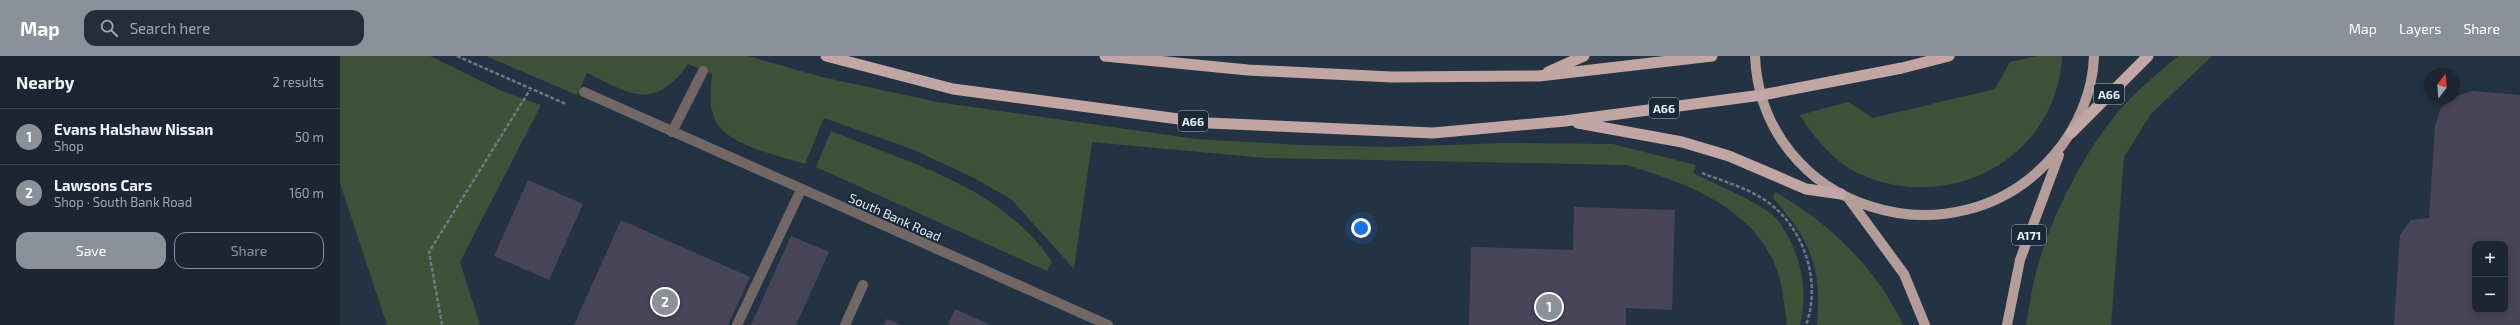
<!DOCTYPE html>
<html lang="en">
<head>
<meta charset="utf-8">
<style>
	:root { --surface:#1b2632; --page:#242e3a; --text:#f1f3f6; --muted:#a0a5ac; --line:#39434d; --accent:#8c9099 }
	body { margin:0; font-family:"Exo 2",sans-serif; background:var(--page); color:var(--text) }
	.controls { position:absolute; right:12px; bottom:12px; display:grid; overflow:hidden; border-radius:8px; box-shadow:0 2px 10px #0003 }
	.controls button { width:36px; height:36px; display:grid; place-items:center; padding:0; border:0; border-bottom:1px solid var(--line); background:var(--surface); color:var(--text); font:20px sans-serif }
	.compass { position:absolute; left:2084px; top:12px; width:36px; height:36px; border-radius:50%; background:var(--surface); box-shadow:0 2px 10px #0003; rotate:16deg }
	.you { position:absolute; left:1021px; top:172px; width:14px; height:14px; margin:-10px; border:3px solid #fff; border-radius:50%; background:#1a73e8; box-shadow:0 0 0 6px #1a73e833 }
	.badge { display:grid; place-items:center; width:26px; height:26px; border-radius:50%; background:var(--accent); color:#fff; font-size:13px; font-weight:700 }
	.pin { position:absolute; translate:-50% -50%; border:2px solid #fff; box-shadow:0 1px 4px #0006 }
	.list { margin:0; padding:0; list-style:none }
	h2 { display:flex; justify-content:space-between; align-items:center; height:52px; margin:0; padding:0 16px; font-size:17px }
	h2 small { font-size:13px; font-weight:400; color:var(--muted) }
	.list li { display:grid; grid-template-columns:26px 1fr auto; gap:12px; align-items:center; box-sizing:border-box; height:56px; padding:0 16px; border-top:1px solid var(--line) }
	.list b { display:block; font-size:15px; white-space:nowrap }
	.list p { margin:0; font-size:13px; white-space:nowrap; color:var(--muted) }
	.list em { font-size:13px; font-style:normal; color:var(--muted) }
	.actions { display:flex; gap:8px; padding:12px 16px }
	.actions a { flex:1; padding:9px 0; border:1px solid var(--accent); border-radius:12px; text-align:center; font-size:14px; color:var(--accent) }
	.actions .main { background:var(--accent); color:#fff }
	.icon { flex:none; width:22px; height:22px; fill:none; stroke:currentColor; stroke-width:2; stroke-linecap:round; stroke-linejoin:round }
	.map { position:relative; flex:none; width:2180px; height:269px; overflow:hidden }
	header { display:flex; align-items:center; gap:24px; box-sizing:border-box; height:56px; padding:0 20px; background:var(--accent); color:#fff }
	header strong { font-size:19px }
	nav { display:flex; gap:22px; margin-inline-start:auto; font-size:14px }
	.search { width:280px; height:36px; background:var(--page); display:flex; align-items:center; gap:10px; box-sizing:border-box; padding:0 14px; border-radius:12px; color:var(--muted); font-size:15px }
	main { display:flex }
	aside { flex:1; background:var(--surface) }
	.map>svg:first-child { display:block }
	.green { fill:#3f5239 }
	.building { fill:#48455a; fill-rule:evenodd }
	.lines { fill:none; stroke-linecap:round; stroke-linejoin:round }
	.path { stroke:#6b7886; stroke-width:2.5; stroke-dasharray:4 2; stroke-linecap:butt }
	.service { stroke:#736766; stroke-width:10 }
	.minor { stroke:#736766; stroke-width:10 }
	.primary { stroke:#b49c99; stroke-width:10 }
	.trunk { stroke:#c1a6a4; stroke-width:11 }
	.labels { text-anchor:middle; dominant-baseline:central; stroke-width:4; stroke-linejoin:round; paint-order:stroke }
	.shield { fill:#1a2938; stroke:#a8b4bf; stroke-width:1 }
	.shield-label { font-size:12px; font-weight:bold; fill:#e5eff9 }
	.street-label { font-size:13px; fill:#e5eff9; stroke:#1a2938 }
</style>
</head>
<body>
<header>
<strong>Map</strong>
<div class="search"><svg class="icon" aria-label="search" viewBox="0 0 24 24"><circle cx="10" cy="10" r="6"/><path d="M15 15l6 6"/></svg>Search here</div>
<nav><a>Map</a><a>Layers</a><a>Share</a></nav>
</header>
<main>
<aside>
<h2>Nearby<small>2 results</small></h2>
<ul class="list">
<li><span class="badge">1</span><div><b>Evans Halshaw Nissan</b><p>Shop</p></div><em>50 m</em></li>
<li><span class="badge">2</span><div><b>Lawsons Cars</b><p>Shop · South Bank Road</p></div><em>160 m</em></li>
</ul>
<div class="actions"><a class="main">Save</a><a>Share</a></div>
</aside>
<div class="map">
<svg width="2180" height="269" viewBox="0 0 2180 269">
	<rect width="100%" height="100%" fill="#243343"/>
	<path class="green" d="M 0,0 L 90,0 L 164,36 L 201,49 L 120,206 L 140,269 L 47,269 L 0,127 Z
		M 146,0 L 408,0 L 482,21 L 597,46 L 856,83 L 961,89 L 1050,91 L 1165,87 L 1273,88 L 1356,109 L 1353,117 C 1376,129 1418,145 1436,162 C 1440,166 1442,171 1445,175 C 1462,204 1468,236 1460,269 L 1446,269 L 1447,265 C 1444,250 1443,232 1438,217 C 1417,152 1346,127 1287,109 L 925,102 L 752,86 L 734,213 L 671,143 L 632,121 L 574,94 L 484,62 L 465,108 C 441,100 390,90 377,67 C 368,53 371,34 372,18 L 348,8 C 314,56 291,38 247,17 L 237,39 Z
		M 1697,0 L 1722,0 C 1717,101 1612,158 1522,119 C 1495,107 1475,83 1460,59 L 1508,46 L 1533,62 L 1655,33 L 1670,6 Z
		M 1838,0 L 1872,0 L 1811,58 L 1784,101 L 1771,269 L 1686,269 C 1689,253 1691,237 1695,221 C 1708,165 1748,86 1788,45 C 1803,29 1821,15 1838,0 Z
		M 491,75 C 569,107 663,131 712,206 L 707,215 L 476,111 Z
		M 1435,136 C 1488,165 1538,214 1563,269 L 1477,269 C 1482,211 1471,185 1433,142 Z"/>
	<path class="building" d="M 2132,35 L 2180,39 L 2180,269 L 2054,269 L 2060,179 L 2071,164 L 2089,162 L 2095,70 L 2101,52 L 2114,41 ZM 2135,188 L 2165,188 L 2165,254 L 2135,254 Z
		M 188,124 L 243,148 L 209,224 L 154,200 Z
		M 1234,151 L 1335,154 L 1332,254 L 1286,252 L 1286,269 L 1129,269 L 1131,191 L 1233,194 Z
		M 281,164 L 410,221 L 388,269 L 234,269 Z
		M 451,180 L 489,196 L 456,269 L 411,269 Z
		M 615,253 L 650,269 L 608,269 Z
		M 547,263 L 561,269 L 544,269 Z"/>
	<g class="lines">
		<path class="path" d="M 117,0 L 226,48
			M 1362,117 C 1385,126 1415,134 1434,151 C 1466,178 1481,229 1466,269
			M 102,269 L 89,196 L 191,32"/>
		<path class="service" d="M 397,269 L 461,134"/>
		<path class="minor" d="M 244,36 L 768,269
			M 332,76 L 363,15
			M 505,269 L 523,229"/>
		<path class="primary" d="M 1415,0 C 1422,154 1616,214 1714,99 C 1737,73 1753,36 1754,0
			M 1509,143 L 1564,218 L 1585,269
			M 1667,269 L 1680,204 L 1719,99"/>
		<path class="trunk" d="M 486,0 L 613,33 L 869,67 L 1093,77 L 1225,65 L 1422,39 L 1562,12 L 1609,0
			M 765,0 L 908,14 L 1052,21 L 1199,20 L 1372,0
			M 1208,16 L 1244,0
			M 1238,67 L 1342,86 L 1389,100 L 1466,133 L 1501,138
			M 1731,77 L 1808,0"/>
	</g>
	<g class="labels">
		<g class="shield">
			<rect x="1754" y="28" width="30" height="20" rx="3"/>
			<rect x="1309" y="42" width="30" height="20" rx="3"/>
			<rect x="838" y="55" width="30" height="20" rx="3"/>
			<rect x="1672" y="169" width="34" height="20" rx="3"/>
		</g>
		<g class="shield-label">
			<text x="1769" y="38">A66</text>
			<text x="1324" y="52">A66</text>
			<text x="853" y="65">A66</text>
			<text x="1689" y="179">A171</text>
		</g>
		<g class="street-label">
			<text transform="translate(555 161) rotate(24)">South Bank Road</text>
		</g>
	</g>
</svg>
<div class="controls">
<button>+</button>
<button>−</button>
</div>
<svg class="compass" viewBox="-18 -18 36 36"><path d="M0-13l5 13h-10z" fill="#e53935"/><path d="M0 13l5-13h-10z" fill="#a0a5ac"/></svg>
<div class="you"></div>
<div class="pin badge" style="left:1209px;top:251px">1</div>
<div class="pin badge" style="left:325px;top:246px">2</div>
</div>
</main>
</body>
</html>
